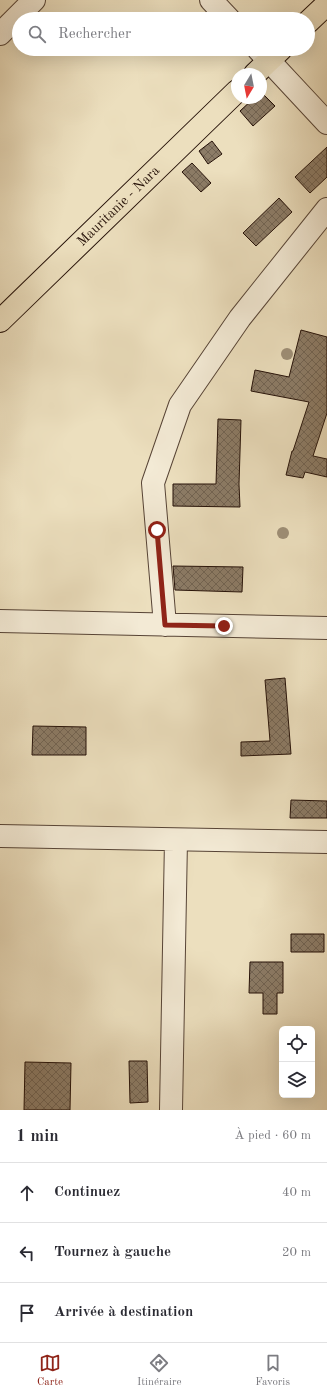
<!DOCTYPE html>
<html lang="fr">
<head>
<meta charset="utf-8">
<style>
	:root { --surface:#fff; --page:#f7f7f7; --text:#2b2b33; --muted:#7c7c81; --line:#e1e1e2; --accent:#8f2418 }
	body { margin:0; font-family:"Old Standard TT",serif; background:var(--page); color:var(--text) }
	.controls { position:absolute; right:12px; bottom:12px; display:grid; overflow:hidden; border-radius:6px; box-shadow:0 4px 16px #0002 }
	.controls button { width:36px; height:36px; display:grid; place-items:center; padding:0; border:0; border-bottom:1px solid var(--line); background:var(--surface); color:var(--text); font:20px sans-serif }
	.compass { position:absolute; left:231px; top:68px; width:36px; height:36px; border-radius:50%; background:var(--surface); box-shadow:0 4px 16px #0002; rotate:190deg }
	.stop { position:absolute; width:12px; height:12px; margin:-9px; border:3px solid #8f2418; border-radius:50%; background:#fff }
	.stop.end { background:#8f2418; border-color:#fff; box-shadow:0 1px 4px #0008 }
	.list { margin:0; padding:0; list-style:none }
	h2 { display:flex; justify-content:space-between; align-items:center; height:52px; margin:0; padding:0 16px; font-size:17px }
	h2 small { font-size:13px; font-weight:400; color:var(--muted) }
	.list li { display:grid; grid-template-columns:26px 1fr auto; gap:12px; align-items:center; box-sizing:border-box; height:60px; padding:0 16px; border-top:1px solid var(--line) }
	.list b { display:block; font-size:15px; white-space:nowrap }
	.list em { font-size:13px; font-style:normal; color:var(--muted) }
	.icon { flex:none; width:22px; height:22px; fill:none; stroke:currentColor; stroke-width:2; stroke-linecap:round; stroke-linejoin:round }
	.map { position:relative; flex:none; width:327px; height:1110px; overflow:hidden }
	.search { position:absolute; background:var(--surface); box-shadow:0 4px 16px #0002; left:12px; right:12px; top:12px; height:44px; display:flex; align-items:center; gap:10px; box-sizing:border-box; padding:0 14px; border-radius:22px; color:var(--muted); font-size:15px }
	.sheet { height:232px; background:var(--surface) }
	nav { display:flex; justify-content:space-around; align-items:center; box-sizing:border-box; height:56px; border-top:1px solid var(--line); background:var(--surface); font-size:11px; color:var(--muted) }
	nav a { display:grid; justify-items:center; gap:2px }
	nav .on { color:var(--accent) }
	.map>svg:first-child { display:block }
	.building { fill:url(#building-cross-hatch); stroke:#251108 }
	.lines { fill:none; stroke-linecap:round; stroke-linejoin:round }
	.minor-casing { stroke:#574436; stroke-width:24 }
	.major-casing { stroke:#251108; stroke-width:24 }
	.minor { stroke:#f3ead5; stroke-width:22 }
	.major { stroke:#ecdfbe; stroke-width:22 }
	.tree { fill:#9e8f77 }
	.route { stroke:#8f2418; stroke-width:5 }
	.labels { text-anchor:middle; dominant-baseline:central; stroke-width:3; stroke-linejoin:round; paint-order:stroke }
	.street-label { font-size:14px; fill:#251108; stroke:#f3ead5 }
</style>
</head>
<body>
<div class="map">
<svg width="327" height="1110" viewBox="0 0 327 1110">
	<defs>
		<pattern id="building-cross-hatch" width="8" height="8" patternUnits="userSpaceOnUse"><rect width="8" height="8" fill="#8c7c67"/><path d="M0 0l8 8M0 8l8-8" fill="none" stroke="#726453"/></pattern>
	</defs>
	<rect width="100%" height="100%" fill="#ecdfbe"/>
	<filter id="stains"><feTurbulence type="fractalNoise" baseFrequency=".005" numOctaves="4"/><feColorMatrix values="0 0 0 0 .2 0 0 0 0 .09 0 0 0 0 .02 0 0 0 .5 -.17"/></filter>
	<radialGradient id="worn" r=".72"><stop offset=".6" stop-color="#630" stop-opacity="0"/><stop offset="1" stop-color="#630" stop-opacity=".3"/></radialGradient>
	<path class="building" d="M 261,92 L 275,106 L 253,126 L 240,111 L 254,98 L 261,98 Z
		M 212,141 L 222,154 L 208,164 L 199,151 Z
		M 327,147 L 327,177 L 310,193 L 295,177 Z
		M 192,163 L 211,183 L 201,192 L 182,172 Z
		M 279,198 L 292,212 L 256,246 L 243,233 Z
		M 301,330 L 327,337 L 327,413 L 313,456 L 327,459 L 327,477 L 305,472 L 303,478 L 286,475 L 292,451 L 293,451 L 309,402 L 251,391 L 255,370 L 289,377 Z
		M 218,419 L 241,420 L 239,484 L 240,507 L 173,506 L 173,484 L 216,484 Z
		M 173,566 L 243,567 L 242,592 L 175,590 Z
		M 285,678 L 291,754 L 241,756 L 241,742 L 270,741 L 265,680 Z
		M 33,726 L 86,727 L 86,755 L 32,755 Z
		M 291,800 L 327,801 L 327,818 L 290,818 Z
		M 291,934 L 324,934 L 324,952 L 291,952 Z
		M 250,962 L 283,962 L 283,993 L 277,993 L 277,1014 L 263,1014 L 263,993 L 249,993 Z
		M 129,1061 L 147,1061 L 148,1102 L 130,1103 Z
		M 25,1062 L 71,1063 L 70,1110 L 24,1110 Z"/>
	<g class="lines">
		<g class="minor-casing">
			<path id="minor" d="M 211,0 L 229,19
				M 0,34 L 34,0
				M 258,49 L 327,123
				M 0,621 L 327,628
				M 165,625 L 153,483 L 180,405 L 240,318 L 327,209
				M 0,836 L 327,842
				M 171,1110 L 176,840"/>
		</g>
		<g class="major-casing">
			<g id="major">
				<path d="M 308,22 L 327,4"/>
				<path d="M 255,74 L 281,49"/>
				<path id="s1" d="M 0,321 L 237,91"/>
			</g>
		</g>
		<use href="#minor" class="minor"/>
		<use href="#major" class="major"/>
	</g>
	<g class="tree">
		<circle cx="287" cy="354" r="6"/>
		<circle cx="283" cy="533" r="6"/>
	</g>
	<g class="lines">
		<path class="route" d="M 157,530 L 165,625 L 224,626"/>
	</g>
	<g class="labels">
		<g class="street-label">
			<text stroke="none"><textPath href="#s1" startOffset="165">Mauritanie - Nara</textPath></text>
		</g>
	</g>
	<rect width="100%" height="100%" filter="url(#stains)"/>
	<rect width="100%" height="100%" fill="url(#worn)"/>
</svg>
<div class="controls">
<button><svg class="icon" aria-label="locate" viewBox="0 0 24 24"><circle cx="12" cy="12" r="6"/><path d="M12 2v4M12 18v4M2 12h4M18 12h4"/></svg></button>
<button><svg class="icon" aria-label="layers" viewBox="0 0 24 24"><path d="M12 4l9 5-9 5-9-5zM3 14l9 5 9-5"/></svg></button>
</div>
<svg class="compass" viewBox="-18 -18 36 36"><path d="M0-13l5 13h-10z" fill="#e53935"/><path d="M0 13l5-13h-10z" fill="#7c7c81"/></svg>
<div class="stop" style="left:157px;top:530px"></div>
<div class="stop end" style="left:224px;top:626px"></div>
<div class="search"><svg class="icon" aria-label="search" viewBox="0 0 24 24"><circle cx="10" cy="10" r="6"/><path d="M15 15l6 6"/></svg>Rechercher</div>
</div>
<section class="sheet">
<h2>1 min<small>À pied · 60 m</small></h2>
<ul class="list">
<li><svg class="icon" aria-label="ahead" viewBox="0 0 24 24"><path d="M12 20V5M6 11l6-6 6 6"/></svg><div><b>Continuez</b></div><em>40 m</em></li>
<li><svg class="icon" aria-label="left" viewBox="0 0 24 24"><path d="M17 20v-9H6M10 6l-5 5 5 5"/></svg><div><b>Tournez à gauche</b></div><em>20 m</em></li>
<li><svg class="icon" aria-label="arrive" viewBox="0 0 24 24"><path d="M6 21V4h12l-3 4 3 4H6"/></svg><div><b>Arrivée à destination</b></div></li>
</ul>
</section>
<nav>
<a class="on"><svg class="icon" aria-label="map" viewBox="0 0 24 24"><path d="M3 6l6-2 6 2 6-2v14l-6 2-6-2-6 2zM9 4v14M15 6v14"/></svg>Carte</a>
<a><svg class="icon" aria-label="directions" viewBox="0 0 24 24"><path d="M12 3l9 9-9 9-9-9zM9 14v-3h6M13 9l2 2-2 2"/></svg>Itinéraire</a>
<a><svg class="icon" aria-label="saved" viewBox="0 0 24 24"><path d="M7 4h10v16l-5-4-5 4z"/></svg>Favoris</a>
</nav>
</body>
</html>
